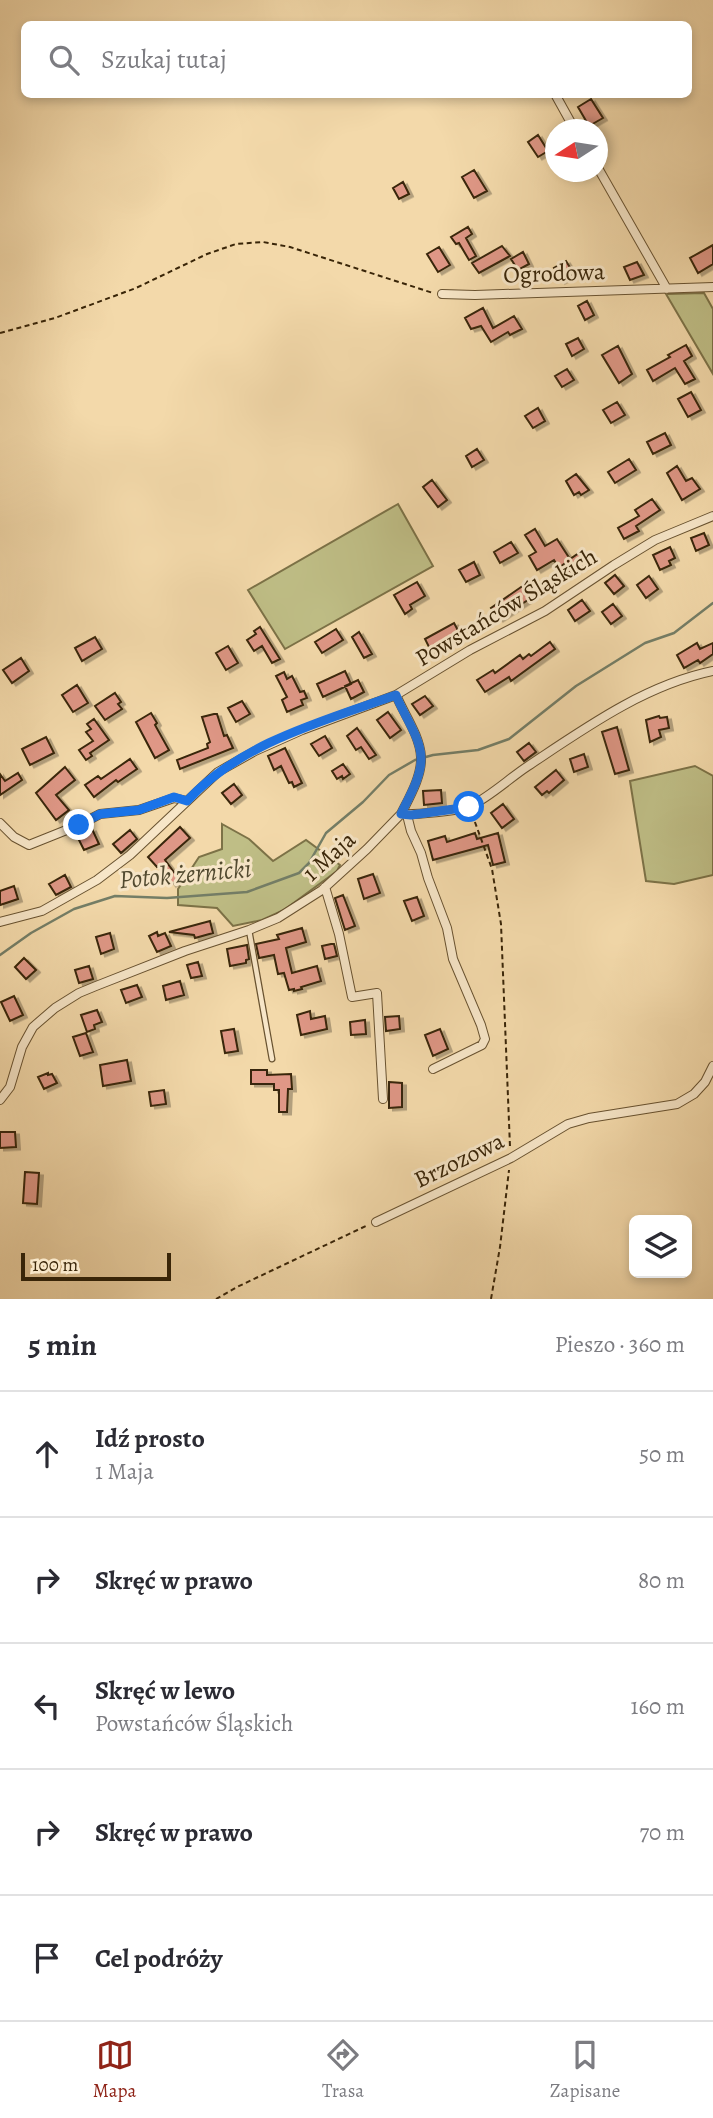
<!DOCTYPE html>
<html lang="pl">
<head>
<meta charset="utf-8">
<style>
	:root { --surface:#fff; --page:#f2f2f3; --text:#2b2b33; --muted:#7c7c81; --line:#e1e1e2; --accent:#8f2418 }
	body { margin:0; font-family:Alegreya,serif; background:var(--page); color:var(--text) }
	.controls { position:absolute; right:21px; bottom:21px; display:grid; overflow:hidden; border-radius:10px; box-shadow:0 4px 10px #0003 }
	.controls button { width:63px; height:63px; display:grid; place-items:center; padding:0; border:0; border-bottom:2px solid var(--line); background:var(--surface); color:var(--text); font:35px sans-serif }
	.compass { position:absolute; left:545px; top:119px; width:63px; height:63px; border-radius:50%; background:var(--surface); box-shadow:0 4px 10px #0003; rotate:258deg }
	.scale { position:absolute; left:21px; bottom:18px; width:150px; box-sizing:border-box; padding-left:7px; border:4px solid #392508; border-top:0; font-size:19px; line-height:24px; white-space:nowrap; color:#392508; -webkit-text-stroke:5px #f7e6c8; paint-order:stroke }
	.stop { position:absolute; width:21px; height:21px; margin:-16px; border:5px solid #1a73e8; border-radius:50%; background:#fff }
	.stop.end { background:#1a73e8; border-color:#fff; box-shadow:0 2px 7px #0008 }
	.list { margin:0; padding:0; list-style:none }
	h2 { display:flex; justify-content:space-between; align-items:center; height:91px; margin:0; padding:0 28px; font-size:30px }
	h2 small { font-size:23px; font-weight:400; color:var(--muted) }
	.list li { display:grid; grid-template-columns:46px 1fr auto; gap:21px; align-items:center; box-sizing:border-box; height:126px; padding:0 28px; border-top:2px solid var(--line) }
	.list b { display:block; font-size:26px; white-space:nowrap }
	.list p { margin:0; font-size:23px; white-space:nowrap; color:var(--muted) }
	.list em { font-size:23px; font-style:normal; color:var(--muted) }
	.icon { flex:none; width:38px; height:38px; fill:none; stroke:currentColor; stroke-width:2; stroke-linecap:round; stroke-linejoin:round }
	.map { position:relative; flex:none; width:713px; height:1299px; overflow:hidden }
	.search { position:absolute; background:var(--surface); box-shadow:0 4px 10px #0003; left:21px; right:21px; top:21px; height:77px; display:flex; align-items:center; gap:18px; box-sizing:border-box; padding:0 24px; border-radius:10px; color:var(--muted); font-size:26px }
	.sheet { height:721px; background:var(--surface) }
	nav { display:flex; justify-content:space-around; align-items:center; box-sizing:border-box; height:98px; border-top:2px solid var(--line); background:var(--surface); font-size:19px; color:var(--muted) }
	nav a { display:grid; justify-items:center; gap:4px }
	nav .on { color:var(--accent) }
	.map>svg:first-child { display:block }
	.green { fill:#bfbe86; stroke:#7c7247; stroke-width:2 }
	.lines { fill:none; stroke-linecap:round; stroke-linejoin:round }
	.stream { stroke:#747e67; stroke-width:2.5 }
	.building { fill:#df9786; stroke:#392508; stroke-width:2; filter:url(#shadow) }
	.lane-casing { stroke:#685230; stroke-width:7 }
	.street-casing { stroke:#685230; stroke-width:10 }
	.path { stroke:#392508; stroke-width:2; stroke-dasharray:5 3.5; stroke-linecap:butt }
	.lane { stroke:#f7e6c8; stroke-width:4.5 }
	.street { stroke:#f7e6c8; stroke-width:8 }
	.route { stroke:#1a73e8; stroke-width:9 }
	.labels { text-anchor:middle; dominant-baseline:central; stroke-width:6; stroke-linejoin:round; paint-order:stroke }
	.street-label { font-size:24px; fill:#392508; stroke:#f7e6c8 }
	.water-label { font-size:26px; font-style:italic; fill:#524a30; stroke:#f7e6c8 }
</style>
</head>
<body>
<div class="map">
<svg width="713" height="1299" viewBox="0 0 713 1299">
	<defs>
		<filter id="shadow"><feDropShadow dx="4" dy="2.5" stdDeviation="0" flood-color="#0004"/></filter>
	</defs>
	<rect width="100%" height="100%" fill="#f3d9aa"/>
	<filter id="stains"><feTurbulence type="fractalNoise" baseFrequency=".00286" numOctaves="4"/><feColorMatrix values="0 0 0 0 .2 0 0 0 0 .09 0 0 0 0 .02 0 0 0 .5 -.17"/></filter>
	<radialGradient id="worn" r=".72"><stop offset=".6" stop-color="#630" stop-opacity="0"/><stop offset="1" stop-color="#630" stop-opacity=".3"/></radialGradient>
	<path class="green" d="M 704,293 L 713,309 L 713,374 L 666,294 Z
		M 398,504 L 433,566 L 285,649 L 248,590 Z
		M 695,766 L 713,776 L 713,875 L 674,884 L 646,881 L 630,781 Z
		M 222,824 L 249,839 L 273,861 L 306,840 L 340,865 L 337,871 L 284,910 L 262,920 L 233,926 L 217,908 L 178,905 L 178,889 L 199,857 L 222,849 Z"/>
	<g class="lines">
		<path class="stream" d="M 0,955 L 31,933 L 74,909 L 115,896 L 167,898 L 247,892 L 299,873 L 309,863 L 326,833 L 363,802 L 389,775 L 415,760 L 433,755 L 478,750 L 509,739 L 576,686 L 645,643 L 674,633 L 713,603"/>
	</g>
	<path class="building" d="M 591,99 L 603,118 L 589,126 L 578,107 Z
		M 538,135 L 548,151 L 538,157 L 528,142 Z
		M 474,170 L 487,191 L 474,198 L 462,177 Z
		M 403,182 L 409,194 L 399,199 L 393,188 Z
		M 468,227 L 472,234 L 466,238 L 476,256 L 469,260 L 459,243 L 456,244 L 451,237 Z
		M 713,245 L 713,264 L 698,273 L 690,258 Z
		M 502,246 L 510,256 L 479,273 L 472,263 Z
		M 439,247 L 450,265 L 438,272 L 427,254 Z
		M 523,252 L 529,264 L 518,270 L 511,259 Z
		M 566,261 L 574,274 L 561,281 L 554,268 Z
		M 637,262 L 644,275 L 630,280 L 624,267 Z
		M 587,301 L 594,315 L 585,320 L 578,306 Z
		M 483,308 L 493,328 L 514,316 L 522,329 L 510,335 L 508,332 L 491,342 L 481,326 L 471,329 L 465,318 Z
		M 578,338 L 584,349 L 572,356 L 566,344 Z
		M 686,345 L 692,356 L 684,361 L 695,379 L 685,384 L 675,368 L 653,381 L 647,370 L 670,357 L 668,355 Z
		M 618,346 L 632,374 L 619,383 L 602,355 Z
		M 567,369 L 574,380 L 562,387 L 555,376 Z
		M 691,392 L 701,410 L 688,417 L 678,399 Z
		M 617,402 L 625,415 L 611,423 L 603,410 Z
		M 538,408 L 545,421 L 533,428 L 525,416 Z
		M 665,433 L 671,445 L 653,454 L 647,442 Z
		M 477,449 L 484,460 L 472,467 L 466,456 Z
		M 629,459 L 636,470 L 615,483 L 608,472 Z
		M 677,466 L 686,481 L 692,478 L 700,489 L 682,500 L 667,473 Z
		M 576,474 L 589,490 L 581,495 L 579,492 L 574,495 L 566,481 Z
		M 432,480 L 447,500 L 438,507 L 423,487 Z
		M 652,499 L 660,510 L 636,526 L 639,531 L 624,539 L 618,528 L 639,516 L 635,510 Z
		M 535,529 L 545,546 L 557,539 L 570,559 L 579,553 L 586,564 L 570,574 L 564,564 L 559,568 L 554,560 L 537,570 L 529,556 L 536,552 L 525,535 Z
		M 704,533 L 709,545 L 696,551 L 691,538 Z
		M 511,542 L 518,553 L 500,563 L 494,552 Z
		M 670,547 L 675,558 L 669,561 L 671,565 L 660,570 L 653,555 Z
		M 474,562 L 480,575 L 466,582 L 459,570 Z
		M 615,575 L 624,586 L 614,594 L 605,583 Z
		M 649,576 L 658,589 L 646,598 L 637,585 Z
		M 534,578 L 543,590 L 499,619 L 491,608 Z
		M 417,582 L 425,596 L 410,605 L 412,609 L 405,614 L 394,595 Z
		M 582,600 L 590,611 L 575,621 L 568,610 Z
		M 613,604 L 622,616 L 611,624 L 602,612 Z
		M 454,623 L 461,636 L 431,651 L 425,639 Z
		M 260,627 L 280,659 L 272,663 L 262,646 L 254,651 L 247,640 L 256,634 L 254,631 Z
		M 336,629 L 343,640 L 322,653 L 315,642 Z
		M 359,632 L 372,654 L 364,658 L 352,637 Z
		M 95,637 L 102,649 L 82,661 L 75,648 Z
		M 550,642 L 555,649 L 511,681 L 509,677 L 485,692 L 477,680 L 493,670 L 495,673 L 520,655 L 523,659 L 529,654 L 531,656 Z
		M 697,643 L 700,649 L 713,643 L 713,654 L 700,663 L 698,660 L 684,668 L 677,655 Z
		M 228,646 L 238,663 L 226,670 L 216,653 Z
		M 21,658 L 29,671 L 12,683 L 3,670 Z
		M 345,671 L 351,684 L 323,697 L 317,684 Z
		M 284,672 L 287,679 L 292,676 L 300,692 L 304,691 L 307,698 L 301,700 L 303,705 L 287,712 L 282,700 L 287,697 L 276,676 Z
		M 358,680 L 364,692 L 351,699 L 345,686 Z
		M 77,685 L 88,703 L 73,712 L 62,695 Z
		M 115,693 L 121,702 L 118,704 L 122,709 L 105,720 L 95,706 Z
		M 425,696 L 433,706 L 420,715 L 412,704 Z
		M 242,701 L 250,714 L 236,722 L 228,708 Z
		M 388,712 L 401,730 L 390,738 L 377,720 Z
		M 151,713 L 157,723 L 155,725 L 169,750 L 155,758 L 136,722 Z
		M 214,714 L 217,714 L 224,736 L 227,735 L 233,748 L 180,769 L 177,760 L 208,748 L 207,744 L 210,742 L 202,717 Z
		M 659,716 L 660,718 L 667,717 L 669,728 L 659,730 L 661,737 L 650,742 L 646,720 Z
		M 94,719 L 109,740 L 90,753 L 92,756 L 86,760 L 79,750 L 93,741 L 86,732 L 91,729 L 87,724 Z
		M 617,727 L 629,770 L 615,774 L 602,732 Z
		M 357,728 L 376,755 L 369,759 L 361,747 L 356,750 L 347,736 Z
		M 325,736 L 332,748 L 319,756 L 311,744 Z
		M 46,737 L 54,753 L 30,765 L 22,749 Z
		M 529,743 L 536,752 L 524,761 L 517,752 Z
		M 285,748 L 302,783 L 294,787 L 292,782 L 289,783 L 281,766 L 274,770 L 268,756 Z
		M 584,754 L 588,767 L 574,772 L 570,759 Z
		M 130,759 L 137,769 L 118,782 L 116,780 L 94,797 L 85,785 L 98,776 L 101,779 Z
		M 343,764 L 350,774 L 343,779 L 342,776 L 337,779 L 332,771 Z
		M 65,767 L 75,780 L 56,795 L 69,810 L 56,820 L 36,793 Z
		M 556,770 L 564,780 L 549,793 L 547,791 L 542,795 L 535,787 Z
		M 18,773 L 22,780 L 0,795 L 0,774 L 5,781 Z
		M 234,784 L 242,795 L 231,804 L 222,793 Z
		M 441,790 L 442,803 L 424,805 L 423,791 Z
		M 503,804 L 514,819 L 502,828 L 491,813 Z
		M 180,827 L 190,838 L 165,860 L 179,879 L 172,884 L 159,866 L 157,867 L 148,857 Z
		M 92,829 L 99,844 L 84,850 L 77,836 Z
		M 130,830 L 137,839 L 121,853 L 113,844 Z
		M 475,833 L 477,839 L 498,833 L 505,862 L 493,865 L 488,845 L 433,860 L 428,841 L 445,836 L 447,842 Z
		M 373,874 L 380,893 L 364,899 L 358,879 Z
		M 65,875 L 71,887 L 56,895 L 49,884 Z
		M 14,886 L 18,899 L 0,905 L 0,891 Z
		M 343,895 L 355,926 L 345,930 L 335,898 Z
		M 417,897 L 424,916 L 412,921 L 404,901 Z
		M 210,921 L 213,933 L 195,938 L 194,935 L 169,932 Z
		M 302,928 L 306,942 L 286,948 L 292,973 L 317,966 L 321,981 L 301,987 L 302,989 L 294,991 L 294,989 L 289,990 L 284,973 L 278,974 L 274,955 L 259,958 L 256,944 L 279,939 L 277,935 Z
		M 157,932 L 158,936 L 165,933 L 171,946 L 157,952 L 149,936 Z
		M 110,933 L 114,949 L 101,954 L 96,937 Z
		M 331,944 L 334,944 L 337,956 L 325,959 L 322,946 Z
		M 247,945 L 249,959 L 246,960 L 246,963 L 230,966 L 227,949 Z
		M 24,958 L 36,970 L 26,979 L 15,967 Z
		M 198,962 L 202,976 L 191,978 L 187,965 Z
		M 89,966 L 93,979 L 79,983 L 75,970 Z
		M 180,981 L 184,995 L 166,1000 L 163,986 Z
		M 137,985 L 142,997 L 126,1003 L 121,990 Z
		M 14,996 L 23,1015 L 10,1021 L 1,1002 Z
		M 97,1010 L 102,1022 L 94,1025 L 95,1029 L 87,1032 L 81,1015 Z
		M 310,1011 L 311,1019 L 325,1016 L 327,1029 L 301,1035 L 297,1015 Z
		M 399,1016 L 400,1029 L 386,1031 L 385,1017 Z
		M 365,1020 L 366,1034 L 351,1035 L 350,1022 Z
		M 234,1029 L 238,1051 L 225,1053 L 221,1031 Z
		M 440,1029 L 448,1049 L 433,1056 L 425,1035 Z
		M 86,1033 L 93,1052 L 80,1056 L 73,1037 Z
		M 127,1060 L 131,1081 L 103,1086 L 100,1065 Z
		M 251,1070 L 267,1070 L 267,1075 L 291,1074 L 292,1089 L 288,1089 L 287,1112 L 279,1112 L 279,1090 L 274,1090 L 274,1084 L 251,1084 Z
		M 48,1073 L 48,1075 L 52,1074 L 57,1083 L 44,1089 L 38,1077 Z
		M 389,1082 L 402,1083 L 402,1107 L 389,1108 Z
		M 164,1090 L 166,1104 L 151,1106 L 149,1092 Z
		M 0,1132 L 15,1132 L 16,1147 L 0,1148 Z
		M 25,1172 L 39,1173 L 37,1204 L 23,1203 Z"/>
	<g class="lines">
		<g class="lane-casing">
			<path id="lane" d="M 249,930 L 272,1059"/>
		</g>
		<g class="street-casing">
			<path id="street" d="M 555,94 L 575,130
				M 598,168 L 667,289
				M 442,294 L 475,295 L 713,287
				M 396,695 C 404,714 420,736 421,757 C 422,776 409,798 401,814
				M 407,815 L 411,831 L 421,853 L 428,878 L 447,928 L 453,959 L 481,1025 L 485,1039 L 482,1045 L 433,1069
				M 0,823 L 14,837 L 29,845 L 79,825 L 100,814 L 139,810 L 174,798 L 187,801
				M 325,887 L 339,934 L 352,997 L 377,993 L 383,1099
				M 0,922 L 42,911 L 97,880 L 130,855 L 218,772 L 255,751 L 302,730 L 396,695 L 470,650 L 545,611 L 614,565 L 655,540 L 713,516
				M 0,1100 L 10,1087 L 22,1047 L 33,1027 L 55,1008 L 79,993 L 96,986 L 185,951 L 249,930 L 278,918 L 322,890 L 367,849 L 401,814 C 413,815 460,811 470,806 C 487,799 511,777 528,766 C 585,728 645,685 713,671
				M 376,1222 L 511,1158 L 568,1124 L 589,1118 L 677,1104 L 694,1094 L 705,1082 L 713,1066"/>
		</g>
		<path class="path" d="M 0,333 L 55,318 L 136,288 L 207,254 L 236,244 L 263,242 L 290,247 L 433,293
			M 472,814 L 492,869 L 501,924 L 510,1147
			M 216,1299 L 237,1287 L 368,1225
			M 491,1299 L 500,1247 L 509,1170"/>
		<use href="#lane" class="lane"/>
		<use href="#street" class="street"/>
	</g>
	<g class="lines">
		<path class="route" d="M 79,825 L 100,814 L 139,810 L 174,797 L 187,801 C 240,743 323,721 396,695 C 403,714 420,736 421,757 C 422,776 409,797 401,814 L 411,815 L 469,807"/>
	</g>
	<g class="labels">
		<g class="street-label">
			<text transform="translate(554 273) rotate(-2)">Ogrodowa</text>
			<text transform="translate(506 607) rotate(-31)">Powstańców Śląskich</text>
			<text transform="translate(329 856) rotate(-42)">1 Maja</text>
			<text transform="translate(459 1160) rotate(-26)">Brzozowa</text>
		</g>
		<g class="water-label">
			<text transform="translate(185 874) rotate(-5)">Potok żernicki</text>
		</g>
	</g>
	<rect width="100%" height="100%" filter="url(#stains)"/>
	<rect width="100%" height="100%" fill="url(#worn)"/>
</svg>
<div class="controls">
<button><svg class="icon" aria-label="layers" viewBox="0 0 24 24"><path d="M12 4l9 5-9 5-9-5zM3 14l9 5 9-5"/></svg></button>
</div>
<svg class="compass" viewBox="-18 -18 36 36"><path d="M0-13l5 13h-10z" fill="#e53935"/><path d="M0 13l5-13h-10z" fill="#7c7c81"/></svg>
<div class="scale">100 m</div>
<div class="stop" style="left:469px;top:807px"></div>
<div class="stop end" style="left:79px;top:825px"></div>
<div class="search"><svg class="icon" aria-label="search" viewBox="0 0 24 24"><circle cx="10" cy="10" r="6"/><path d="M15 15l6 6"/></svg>Szukaj tutaj</div>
</div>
<section class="sheet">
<h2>5 min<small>Pieszo · 360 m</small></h2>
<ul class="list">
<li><svg class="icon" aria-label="ahead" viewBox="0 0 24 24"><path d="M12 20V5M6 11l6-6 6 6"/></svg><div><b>Idź prosto</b><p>1 Maja</p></div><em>50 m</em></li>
<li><svg class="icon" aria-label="right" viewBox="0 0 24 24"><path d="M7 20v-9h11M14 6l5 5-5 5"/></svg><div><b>Skręć w prawo</b></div><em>80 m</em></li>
<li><svg class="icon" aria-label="left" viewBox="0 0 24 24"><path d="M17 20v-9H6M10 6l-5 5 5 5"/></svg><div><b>Skręć w lewo</b><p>Powstańców Śląskich</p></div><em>160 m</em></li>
<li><svg class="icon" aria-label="right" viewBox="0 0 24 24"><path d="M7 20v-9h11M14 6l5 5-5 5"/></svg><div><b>Skręć w prawo</b></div><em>70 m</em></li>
<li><svg class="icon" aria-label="arrive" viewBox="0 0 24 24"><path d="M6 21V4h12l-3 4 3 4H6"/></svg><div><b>Cel podróży</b></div></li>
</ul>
</section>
<nav>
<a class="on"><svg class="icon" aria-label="map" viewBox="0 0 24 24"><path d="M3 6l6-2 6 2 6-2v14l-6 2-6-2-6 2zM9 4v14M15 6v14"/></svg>Mapa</a>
<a><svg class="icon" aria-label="directions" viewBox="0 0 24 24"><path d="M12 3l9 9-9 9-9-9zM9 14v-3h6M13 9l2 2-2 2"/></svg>Trasa</a>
<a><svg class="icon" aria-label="saved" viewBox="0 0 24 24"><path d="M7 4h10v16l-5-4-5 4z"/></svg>Zapisane</a>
</nav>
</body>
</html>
